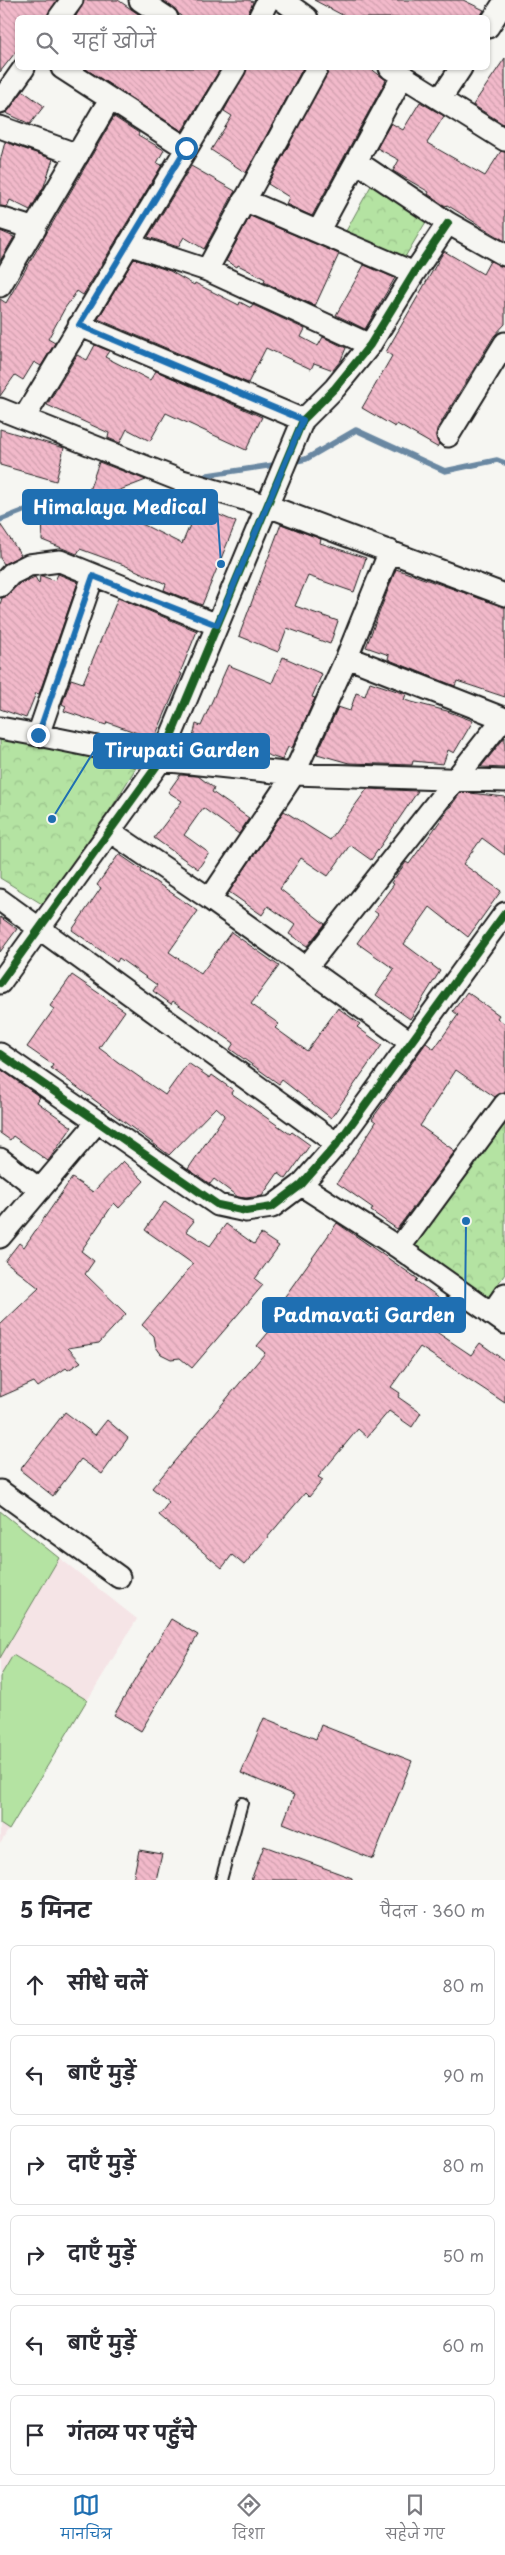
<!DOCTYPE html>
<html lang="hi">
<head>
<meta charset="utf-8">
<style>
	:root { --surface:#fff; --page:#f2f2f3; --text:#2b2b33; --muted:#7c7c81; --line:#e1e1e2; --accent:#1f6fb2 }
	body { margin:0; font-family:"Playpen Sans","Playpen Sans Deva",sans-serif; background:var(--page); color:var(--text) }
	.stop { position:absolute; width:15px; height:15px; margin:-11px; border:4px solid #1f6fb2; border-radius:50%; background:#fff }
	.stop.end { background:#1f6fb2; border-color:#fff; box-shadow:0 1px 5px #0008 }
	.list { margin:0; padding:0; list-style:none }
	h2 { display:flex; justify-content:space-between; align-items:center; height:65px; margin:0; padding:0 20px; font-size:21px }
	h2 small { font-size:16px; font-weight:400; color:var(--muted) }
	.list li { display:grid; grid-template-columns:32px 1fr auto; gap:15px; align-items:center; box-sizing:border-box; height:80px; margin:0 10px 10px; padding:0 10px; border:1px solid var(--line); border-radius:8px }
	.list b { display:block; font-size:19px; white-space:nowrap }
	.list em { font-size:16px; font-style:normal; color:var(--muted) }
	.icon { flex:none; width:28px; height:28px; fill:none; stroke:currentColor; stroke-width:2; stroke-linecap:round; stroke-linejoin:round }
	.map { position:relative; flex:none; width:505px; height:1880px; overflow:hidden }
	.search { position:absolute; background:var(--surface); box-shadow:0 1px 4px #0004; left:15px; right:15px; top:15px; height:55px; display:flex; align-items:center; gap:12px; box-sizing:border-box; padding:0 18px; border-radius:8px; color:var(--muted); font-size:19px }
	.sheet { height:605px; background:var(--surface) }
	nav { display:flex; justify-content:space-around; align-items:center; box-sizing:border-box; height:70px; border-top:1px solid var(--line); background:var(--surface); font-size:14px; color:var(--muted) }
	nav a { display:grid; justify-items:center; gap:2px }
	nav .on { color:var(--accent) }
	.map>svg:first-child { display:block }
	.built { fill:#f5e4e6 }
	.green { fill:#b4e3a2; stroke:#68805f }
	.park { fill:url(#park-crowns); stroke:#68805f }
	.lines { fill:none; stroke-linecap:round; stroke-linejoin:round }
	.stream { stroke:#6a88a2; stroke-width:5.5 }
	.building { fill:url(#building-back-hatch); stroke:#1c1c1c }
	.lane-casing { stroke:#1c1c1c; stroke-width:14 }
	.street-casing { stroke:#1c1c1c; stroke-width:25 }
	.lane { stroke:#f6f6f2; stroke-width:10 }
	.street { stroke:#f6f6f2; stroke-width:21 }
	.cycleway-casing { stroke:#f6f6f2; stroke-width:11 }
	.cycleway { stroke:#1b5e20; stroke-width:8 }
	.route { stroke:#1f6fb2; stroke-width:6 }
	.leader { fill:none; stroke:#1f6fb2; stroke-width:2 }
	.callout-dot { fill:#1f6fb2; stroke:#f6f6f2; stroke-width:2 }
	.callout { fill:#1f6fb2; stroke:#1f6fb2; stroke-width:2 }
	.callout-label { font-size:19px; text-anchor:middle; font-weight:bold; fill:#fff }
</style>
</head>
<body>
<div class="map">
<svg width="505" height="1880" viewBox="0 0 505 1880">
	<defs>
		<pattern id="park-crowns" width="20" height="18" patternUnits="userSpaceOnUse" patternTransform="scale(1.25)"><rect width="20" height="18" fill="#b4e3a2"/><path d="M2 6a3 3 0 1 1 6 0M12 15a3 3 0 1 1 6 0" fill="none" stroke="#9ac28b"/></pattern>
		<pattern id="building-back-hatch" width="6" height="6" patternUnits="userSpaceOnUse" patternTransform="scale(1.25)"><rect width="6" height="6" fill="#f2b9ca"/><path d="M-1 5l2 2M0 0l6 6M5-1l2 2" fill="none" stroke="#cf9ead"/></pattern>
	</defs>
	<rect width="100%" height="100%" fill="#f6f6f2"/>
	<filter id="ink" filterUnits="userSpaceOnUse"><feTurbulence type="fractalNoise" baseFrequency=".02" numOctaves="2"/><feDisplacementMap in="SourceGraphic" scale="10" xChannelSelector="R" yChannelSelector="G"/><feConvolveMatrix kernelMatrix="1 2 1 2 8 2 1 2 1" color-interpolation-filters="sRGB"/></filter>
	<g filter="url(#ink)">
		<path class="built" d="M 0,1511 L 137,1619 L 0,1844 Z"/>
		<path class="green" d="M 0,1511 L 59,1558 L 0,1658 Z
			M 13,1655 L 87,1700 L 9,1830 L 0,1824 L 0,1677 Z"/>
		<path class="park" d="M 373,182 L 430,215 L 402,262 L 346,231 Z
			M 0,730 L 140,761 L 50,909 L 0,878 Z
			M 505,1114 L 505,1274 L 487,1299 L 411,1244 Z"/>
		<g class="lines">
			<path class="stream" d="M 291,462 L 306,459 L 356,430 L 445,471 L 497,460 L 505,463
				M 199,480 L 208,475 L 280,464
				M 0,520 L 51,500 L 87,498 L 142,511 L 184,488"/>
		</g>
		<path class="building" d="M 0,0 L 57,0 L 47,18 L 18,18 L 18,49 L 0,72 Z
			M 84,0 L 118,0 L 144,18 L 75,18 Z
			M 163,0 L 249,0 L 253,2 L 247,18 L 183,18 Z
			M 314,0 L 463,0 L 484,10 L 479,18 L 348,18 Z
			M 505,58 L 505,125 L 473,105 Z
			M 84,68 L 221,68 L 182,131 Z
			M 247,68 L 303,68 L 246,173 L 211,150 L 232,116 L 224,111 Z
			M 329,68 L 370,68 L 386,80 L 312,216 L 286,204 L 289,197 L 268,184 Z
			M 23,91 L 44,106 L 30,124 L 6,113 Z
			M 420,102 L 444,116 L 427,143 L 485,176 L 501,151 L 505,152 L 505,241 L 447,205 L 446,206 L 442,204 L 428,194 L 429,192 L 393,171 L 399,160 L 377,148 L 391,123 L 403,130 Z
			M 114,117 L 139,133 L 138,135 L 164,150 L 157,163 L 162,165 L 83,295 L 77,291 L 65,308 L 48,339 L 55,343 L 41,366 L 34,362 L 23,380 L 15,375 L 0,396 L 0,299 L 6,303 Z
			M 5,142 L 53,159 L 44,186 L 30,210 L 10,200 L 7,207 L 0,206 L 0,161 Z
			M 191,166 L 235,191 L 204,249 L 184,237 L 178,247 L 148,237 Z
			M 250,216 L 339,254 L 315,306 L 264,282 L 265,279 L 238,265 L 237,267 L 226,261 Z
			M 0,231 L 14,237 L 0,261 Z
			M 444,251 L 483,274 L 490,261 L 505,267 L 505,324 L 494,336 L 437,429 L 436,436 L 439,444 L 437,447 L 397,424 L 395,427 L 362,408 L 392,356 L 386,352 Z
			M 134,259 L 170,271 L 194,285 L 195,283 L 239,305 L 240,302 L 251,308 L 253,305 L 305,329 L 301,337 L 318,346 L 323,337 L 346,348 L 341,360 L 333,370 L 314,363 L 311,369 L 266,348 L 248,383 L 98,319 Z
			M 364,265 L 395,278 L 365,329 L 336,315 Z
			M 95,345 L 109,351 L 105,357 L 150,380 L 156,371 L 262,417 L 246,450 L 166,413 L 150,441 L 127,429 L 120,443 L 108,438 L 109,433 L 47,405 L 77,355 L 87,360 Z
			M 0,429 L 64,448 L 56,481 L 0,465 Z
			M 99,462 L 146,480 L 94,500 L 182,544 L 198,506 L 236,522 L 202,605 L 164,590 L 166,584 L 124,565 L 80,549 L 77,554 L 42,540 L 43,518 L 49,521 L 58,500 L 79,509 L 81,504 L 84,505 Z
			M 0,524 L 21,555 L 4,564 L 0,558 Z
			M 281,524 L 321,539 L 320,543 L 366,558 L 354,592 L 308,576 L 295,606 L 338,621 L 330,644 L 287,628 L 278,652 L 239,636 Z
			M 396,569 L 505,607 L 505,697 L 457,681 L 455,686 L 392,661 L 388,659 L 389,655 L 366,647 Z
			M 58,574 L 78,582 L 39,694 L 36,693 L 26,718 L 0,709 L 0,604 L 2,598 L 19,584 L 35,577 L 39,584 L 40,576 L 42,576 L 55,581 Z
			M 118,598 L 197,631 L 180,673 L 182,674 L 154,739 L 107,722 L 106,725 L 64,711 L 66,706 L 62,704 L 71,679 L 83,683 Z
			M 283,657 L 322,674 L 312,697 L 315,698 L 292,748 L 288,747 L 282,760 L 256,751 L 254,757 L 190,750 L 196,724 L 201,726 L 228,665 L 272,683 Z
			M 370,682 L 406,694 L 404,700 L 447,711 L 473,721 L 454,753 L 448,750 L 443,764 L 413,761 L 412,765 L 349,763 L 317,754 L 338,707 L 350,711 L 356,693 L 365,696 Z
			M 505,737 L 505,768 L 481,767 Z
			M 180,775 L 198,776 L 214,788 L 212,792 L 249,818 L 239,834 L 203,808 L 184,835 L 209,853 L 198,869 L 154,838 L 182,801 L 168,792 Z
			M 367,789 L 418,791 L 371,860 L 350,845 L 328,876 L 301,858 L 280,889 L 325,924 L 307,946 L 289,934 L 295,925 L 268,906 L 262,915 L 229,892 L 284,811 L 330,840 Z
			M 461,792 L 505,797 L 505,855 L 482,838 L 463,864 L 501,891 L 468,937 L 430,907 L 404,944 L 440,971 L 410,1019 L 376,995 L 394,969 L 357,943 L 378,914 L 374,911 L 394,884 L 391,883 L 404,865 L 406,862 L 409,864 Z
			M 119,854 L 142,870 L 141,872 L 198,911 L 169,952 L 201,974 L 231,932 L 279,966 L 251,1004 L 279,1024 L 275,1028 L 307,1051 L 338,1008 L 360,1024 L 357,1027 L 382,1045 L 331,1118 L 282,1080 L 279,1084 L 230,1049 L 234,1043 L 173,1001 L 171,1004 L 153,991 L 157,985 L 119,958 L 117,962 L 72,930 L 101,888 L 97,885 Z
			M 0,917 L 17,929 L 0,952 Z
			M 72,975 L 125,1011 L 99,1048 L 122,1065 L 165,1095 L 188,1063 L 210,1078 L 212,1075 L 233,1090 L 231,1093 L 290,1134 L 292,1132 L 310,1145 L 286,1179 L 278,1173 L 262,1196 L 246,1198 L 238,1197 L 214,1179 L 210,1184 L 188,1169 L 225,1115 L 216,1107 L 169,1155 L 51,1068 L 53,1065 L 27,1047 L 54,1009 L 50,1006 Z
			M 467,992 L 499,1015 L 497,1018 L 505,1024 L 505,1092 L 495,1097 L 456,1070 L 420,1126 L 455,1151 L 397,1229 L 371,1211 L 373,1208 L 337,1183 L 376,1122 L 372,1119 L 426,1043 L 434,1049 L 458,1015 L 453,1011 Z
			M 0,1069 L 40,1097 L 37,1102 L 72,1127 L 48,1161 L 13,1136 L 10,1140 L 0,1133 Z
			M 123,1161 L 144,1181 L 119,1208 L 114,1203 L 81,1251 L 94,1261 L 85,1274 L 126,1314 L 99,1343 L 68,1348 L 81,1362 L 68,1370 L 66,1368 L 38,1387 L 34,1382 L 0,1397 L 0,1325 L 39,1288 L 5,1261 L 19,1243 L 24,1247 L 72,1178 L 93,1192 Z
			M 165,1201 L 194,1221 L 186,1231 L 210,1246 L 226,1224 L 254,1244 L 261,1234 L 279,1246 L 255,1279 L 263,1285 L 192,1368 L 180,1358 L 171,1359 L 161,1354 L 156,1347 L 154,1336 L 142,1325 L 193,1264 L 145,1230 Z
			M 337,1223 L 418,1279 L 416,1281 L 443,1300 L 426,1325 L 471,1355 L 480,1343 L 505,1361 L 505,1403 L 420,1347 L 391,1387 L 400,1393 L 398,1397 L 421,1413 L 412,1427 L 389,1411 L 367,1437 L 358,1429 L 318,1477 L 323,1480 L 309,1497 L 305,1493 L 244,1565 L 232,1555 L 222,1568 L 159,1515 L 169,1502 L 152,1488 L 265,1353 L 257,1346 L 284,1314 L 276,1309 Z
			M 65,1412 L 95,1435 L 107,1420 L 128,1438 L 102,1474 L 81,1459 L 53,1496 L 20,1470 Z
			M 171,1619 L 198,1635 L 141,1731 L 114,1715 Z
			M 264,1718 L 316,1739 L 321,1725 L 412,1761 L 373,1859 L 283,1823 L 294,1795 L 241,1773 Z
			M 264,1846 L 352,1878 L 352,1880 L 251,1880 Z
			M 139,1850 L 162,1854 L 156,1880 L 133,1880 Z"/>
		<g class="lines">
			<g class="lane-casing">
				<path id="lane" d="M 221,1880 L 242,1803"/>
			</g>
			<g class="street-casing">
				<path id="street" d="M 140,0 L 167,18
					M 282,0 L 307,18
					M 59,18 L 72,0
					M 259,18 L 268,0
					M 488,27 L 505,1
					M 62,68 L 186,148
					M 390,68 L 505,140
					M 441,98 L 461,68
					M 0,102 L 24,68
					M 0,127 L 78,155
					M 357,162 L 448,223 L 505,255
					M 244,200 L 414,273
					M 0,218 L 35,229
					M 319,230 L 403,75
					M 128,244 L 207,270 L 370,345
					M 207,270 L 317,68
					M 0,286 L 110,99
					M 79,325 L 303,420
					M 0,409 L 179,480 L 268,506 L 505,595
					M 24,418 L 235,68
					M 448,436 L 505,343
					M 0,586 L 11,574 L 29,565 L 60,561 L 217,625
					M 347,657 L 505,719
					M 0,728 L 38,735 L 93,576
					M 38,735 L 161,760 L 294,774 L 505,781
					M 111,832 L 210,899 L 410,1042
					M 210,899 L 294,774 L 347,657 L 390,551
					M 0,900 L 337,1144
					M 306,968 L 503,719
					M 0,983 L 161,760 L 303,420 L 335,388 L 370,345 L 414,273 L 448,223
					M 0,1054 L 218,1205 L 246,1211 L 272,1207 L 301,1185 L 337,1144 L 505,913
					M 0,1159 L 40,1190
					M 301,1185 L 399,1248 L 505,1323
					M 0,1237 L 98,1121
					M 399,1248 L 505,1104
					M 491,1314 L 505,1294
					M 0,1491 L 119,1577"/>
			</g>
			<use href="#lane" class="lane"/>
			<use href="#street" class="street"/>
			<g class="cycleway-casing">
				<path id="cycleway" d="M 0,983 L 161,760 L 303,420 L 335,388 L 370,345 L 414,273 L 448,223
					M 0,1054 L 218,1205 L 246,1211 L 272,1207 L 301,1185 L 337,1144 L 505,913"/>
			</g>
			<use href="#cycleway" class="cycleway"/>
		</g>
	</g>
	<g class="lines" filter="url(#ink)">
		<path class="route" d="M 38,735 L 93,576 L 217,625 L 303,420 L 79,325 L 186,148"/>
	</g>
	<path class="leader" d="M221 564L217 507M52 819L94 751M466 1221L465 1315"/>
	<g class="callout-dot">
		<circle cx="221" cy="564" r="5"/>
		<circle cx="52" cy="819" r="5"/>
		<circle cx="466" cy="1221" r="5"/>
	</g>
	<g class="callout">
		<rect x="23" y="490" width="194" height="34" rx="5"/>
		<rect x="94" y="734" width="175" height="34" rx="5"/>
		<rect x="263" y="1298" width="202" height="34" rx="5"/>
	</g>
	<g class="callout-label">
		<text x="120" y="514">Himalaya Medical</text>
		<text x="182" y="757">Tirupati Garden</text>
		<text x="364" y="1322">Padmavati Garden</text>
	</g>
</svg>
<div class="stop" style="left:186px;top:148px"></div>
<div class="stop end" style="left:38px;top:735px"></div>
<div class="search"><svg class="icon" aria-label="search" viewBox="0 0 24 24"><circle cx="10" cy="10" r="6"/><path d="M15 15l6 6"/></svg>यहाँ खोजें</div>
</div>
<section class="sheet">
<h2>5 मिनट<small>पैदल · 360 m</small></h2>
<ul class="list">
<li><svg class="icon" aria-label="ahead" viewBox="0 0 24 24"><path d="M12 20V5M6 11l6-6 6 6"/></svg><div><b>सीधे चलें</b></div><em>80 m</em></li>
<li><svg class="icon" aria-label="left" viewBox="0 0 24 24"><path d="M17 20v-9H6M10 6l-5 5 5 5"/></svg><div><b>बाएँ मुड़ें</b></div><em>90 m</em></li>
<li><svg class="icon" aria-label="right" viewBox="0 0 24 24"><path d="M7 20v-9h11M14 6l5 5-5 5"/></svg><div><b>दाएँ मुड़ें</b></div><em>80 m</em></li>
<li><svg class="icon" aria-label="right" viewBox="0 0 24 24"><path d="M7 20v-9h11M14 6l5 5-5 5"/></svg><div><b>दाएँ मुड़ें</b></div><em>50 m</em></li>
<li><svg class="icon" aria-label="left" viewBox="0 0 24 24"><path d="M17 20v-9H6M10 6l-5 5 5 5"/></svg><div><b>बाएँ मुड़ें</b></div><em>60 m</em></li>
<li><svg class="icon" aria-label="arrive" viewBox="0 0 24 24"><path d="M6 21V4h12l-3 4 3 4H6"/></svg><div><b>गंतव्य पर पहुँचे</b></div></li>
</ul>
</section>
<nav>
<a class="on"><svg class="icon" aria-label="map" viewBox="0 0 24 24"><path d="M3 6l6-2 6 2 6-2v14l-6 2-6-2-6 2zM9 4v14M15 6v14"/></svg>मानचित्र</a>
<a><svg class="icon" aria-label="directions" viewBox="0 0 24 24"><path d="M12 3l9 9-9 9-9-9zM9 14v-3h6M13 9l2 2-2 2"/></svg>दिशा</a>
<a><svg class="icon" aria-label="saved" viewBox="0 0 24 24"><path d="M7 4h10v16l-5-4-5 4z"/></svg>सहेजे गए</a>
</nav>
</body>
</html>
